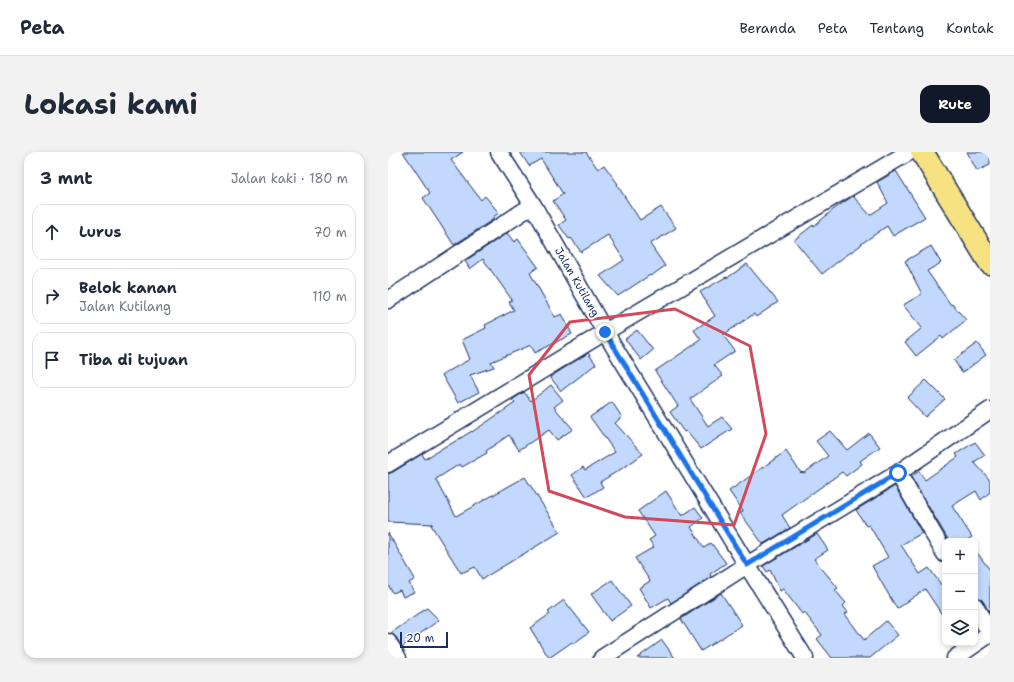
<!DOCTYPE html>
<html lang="id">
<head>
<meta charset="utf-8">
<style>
	:root { --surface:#fff; --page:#f2f2f3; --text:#1f2937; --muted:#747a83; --line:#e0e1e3; --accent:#111827 }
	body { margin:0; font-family:"Shantell Sans",sans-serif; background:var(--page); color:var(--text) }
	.controls { position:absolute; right:12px; bottom:12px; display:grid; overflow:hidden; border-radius:8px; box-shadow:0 2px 6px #0003 }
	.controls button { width:36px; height:36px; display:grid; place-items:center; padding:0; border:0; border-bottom:1px solid var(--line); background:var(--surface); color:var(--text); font:20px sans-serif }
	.scale { position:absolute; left:12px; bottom:10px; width:48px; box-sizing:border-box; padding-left:4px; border:2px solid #1b2f5e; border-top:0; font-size:11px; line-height:14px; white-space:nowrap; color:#1b2f5e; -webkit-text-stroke:3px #fff; paint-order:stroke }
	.stop { position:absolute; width:12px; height:12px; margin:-9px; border:3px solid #1a73e8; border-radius:50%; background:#fff }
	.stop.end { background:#1a73e8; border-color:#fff; box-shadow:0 1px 4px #0008 }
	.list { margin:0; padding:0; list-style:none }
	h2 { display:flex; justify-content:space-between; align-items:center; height:52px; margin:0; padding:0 16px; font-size:17px }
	h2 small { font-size:13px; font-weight:400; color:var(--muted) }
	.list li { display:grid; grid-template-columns:26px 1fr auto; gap:12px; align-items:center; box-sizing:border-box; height:56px; margin:0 8px 8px; padding:0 8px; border:1px solid var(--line); border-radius:12px }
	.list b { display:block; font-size:15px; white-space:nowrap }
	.list p { margin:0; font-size:13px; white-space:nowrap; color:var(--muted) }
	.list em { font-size:13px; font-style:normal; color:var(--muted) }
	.icon { flex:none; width:22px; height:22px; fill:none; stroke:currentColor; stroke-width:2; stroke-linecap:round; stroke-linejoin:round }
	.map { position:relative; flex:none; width:602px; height:506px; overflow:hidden; border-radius:12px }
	header { display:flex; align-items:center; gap:24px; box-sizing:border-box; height:56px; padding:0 20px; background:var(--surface); border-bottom:1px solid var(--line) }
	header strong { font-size:19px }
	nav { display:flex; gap:22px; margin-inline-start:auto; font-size:14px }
	.intro { display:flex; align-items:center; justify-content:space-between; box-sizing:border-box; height:96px; padding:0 24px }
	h1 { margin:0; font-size:28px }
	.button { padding:10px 18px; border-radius:12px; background:var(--accent); color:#fff; font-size:14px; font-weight:700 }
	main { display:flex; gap:24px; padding:0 24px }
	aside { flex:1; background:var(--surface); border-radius:12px; box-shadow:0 2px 6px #0003 }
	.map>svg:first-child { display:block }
	.building { fill:#c2d8fc; stroke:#1b2f5e }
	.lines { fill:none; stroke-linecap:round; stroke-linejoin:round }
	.minor-casing { stroke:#1b2f5e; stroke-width:19 }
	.primary-casing { stroke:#1b2f5e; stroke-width:25 }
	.minor { stroke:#fff; stroke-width:16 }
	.primary { stroke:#f7e281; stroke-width:22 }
	.route { stroke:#1a73e8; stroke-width:5 }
	.marked { fill:none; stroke:#d1495b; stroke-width:3; stroke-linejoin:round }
	.labels { text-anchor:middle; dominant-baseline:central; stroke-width:4; stroke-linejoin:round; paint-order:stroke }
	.street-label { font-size:11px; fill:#1b2f5e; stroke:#fff }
</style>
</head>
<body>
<header>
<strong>Peta</strong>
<nav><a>Beranda</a><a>Peta</a><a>Tentang</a><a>Kontak</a></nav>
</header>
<div class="intro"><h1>Lokasi kami</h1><a class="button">Rute</a></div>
<main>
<aside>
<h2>3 mnt<small>Jalan kaki · 180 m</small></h2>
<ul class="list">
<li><svg class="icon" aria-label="ahead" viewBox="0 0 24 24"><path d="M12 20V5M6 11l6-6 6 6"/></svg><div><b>Lurus</b></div><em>70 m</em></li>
<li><svg class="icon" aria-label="right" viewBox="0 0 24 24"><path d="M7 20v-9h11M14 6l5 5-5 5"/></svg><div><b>Belok kanan</b><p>Jalan Kutilang</p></div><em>110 m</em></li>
<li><svg class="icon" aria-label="arrive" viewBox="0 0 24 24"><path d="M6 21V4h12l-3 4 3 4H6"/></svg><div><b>Tiba di tujuan</b></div></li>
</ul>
</aside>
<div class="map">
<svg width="602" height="506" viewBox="0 0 602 506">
	<rect width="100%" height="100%" fill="#fff"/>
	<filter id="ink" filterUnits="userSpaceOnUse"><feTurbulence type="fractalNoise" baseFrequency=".025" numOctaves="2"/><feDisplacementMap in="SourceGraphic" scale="8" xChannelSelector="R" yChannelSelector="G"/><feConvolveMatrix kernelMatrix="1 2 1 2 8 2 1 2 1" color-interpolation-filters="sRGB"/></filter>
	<g filter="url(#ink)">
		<path class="building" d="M 15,0 L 75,0 L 63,8 L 93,48 L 97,44 L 111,61 L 105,65 L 106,67 L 66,93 L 35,46 L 42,41 Z
			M 132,0 L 198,0 L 210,17 L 216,13 L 230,32 L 229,33 L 252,68 L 273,55 L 288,76 L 262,92 L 277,114 L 263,124 L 262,123 L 230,144 L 212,124 L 236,108 L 220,83 L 193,100 L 183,86 L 181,87 L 171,73 L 178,68 L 165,49 L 175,42 L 153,7 L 141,14 Z
			M 579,0 L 602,0 L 602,13 L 589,19 Z
			M 508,19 L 537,65 L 505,84 L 499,74 L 473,92 L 473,93 L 452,108 L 434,122 L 406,88 L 425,73 L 426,74 L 446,57 L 465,44 L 482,63 L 500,51 L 489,30 Z
			M 119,81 L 126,90 L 130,87 L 150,115 L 142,121 L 167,165 L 174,162 L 184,182 L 147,201 L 143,193 L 103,210 L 106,215 L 82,223 L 91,240 L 70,251 L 54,223 L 82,207 L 74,188 L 98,176 L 97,173 L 126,158 L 121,150 L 124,148 L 95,107 L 82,117 L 77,109 Z
			M 543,94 L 553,111 L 539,119 L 563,153 L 564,152 L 578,168 L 555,187 L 553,184 L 528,204 L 517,190 L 534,176 L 515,153 L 534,142 L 517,109 Z
			M 359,112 L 390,150 L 368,165 L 366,162 L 335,183 L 347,199 L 326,213 L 335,224 L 302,247 L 320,274 L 334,265 L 344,277 L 313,297 L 298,279 L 296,280 L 282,260 L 290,254 L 267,219 L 313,188 L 306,178 L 327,164 L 312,140 L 338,125 L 339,126 Z
			M 249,178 L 265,198 L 253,208 L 237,187 Z
			M 589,191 L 598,203 L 574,221 L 566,208 Z
			M 200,201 L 208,212 L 173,239 L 162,225 Z
			M 538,228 L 557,247 L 537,265 L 519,246 Z
			M 163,233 L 175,248 L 166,255 L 185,277 L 169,288 L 161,278 L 131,298 L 121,283 L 98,299 L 99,301 L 74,315 L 72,312 L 48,327 L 68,364 L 137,325 L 172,380 L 94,427 L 87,415 L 73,421 L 43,373 L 45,372 L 0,370 L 0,322 L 5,320 L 34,302 L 37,307 L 61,292 L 61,293 L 84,279 L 84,280 L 127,251 L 124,248 L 136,240 L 143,249 Z
			M 224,250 L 234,265 L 227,271 L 255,302 L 238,314 L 212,330 L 215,335 L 199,345 L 184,323 L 195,315 L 197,318 L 227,300 L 202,265 Z
			M 442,279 L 459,298 L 481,281 L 492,295 L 472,309 L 474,312 L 458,324 L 454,320 L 394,363 L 402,376 L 375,392 L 352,361 L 355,359 L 341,339 L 398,299 L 413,321 L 414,320 L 416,321 L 440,304 L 428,289 Z
			M 587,290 L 597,303 L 586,310 L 602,328 L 602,340 L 593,348 L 588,339 L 564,354 L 584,385 L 578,389 L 561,389 L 523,325 L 531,319 L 537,328 L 570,305 L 568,302 Z
			M 507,334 L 534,381 L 513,393 L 532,422 L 541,416 L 557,438 L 557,467 L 537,437 L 509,457 L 484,414 L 500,405 L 481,373 L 478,374 L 468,358 Z
			M 278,339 L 294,364 L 307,355 L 315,366 L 303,375 L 316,396 L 323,391 L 338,411 L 322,422 L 323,425 L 283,451 L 280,446 L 263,456 L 251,436 L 262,429 L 247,406 L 266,395 L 261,388 L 267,384 L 250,359 Z
			M 0,381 L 27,427 L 21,431 L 26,440 L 15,445 L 12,438 L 5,441 L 0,433 Z
			M 429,382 L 440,398 L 426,407 L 450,436 L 447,438 L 458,451 L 455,454 L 460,460 L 457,462 L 476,488 L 498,469 L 510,483 L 482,506 L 444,506 L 429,487 L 434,483 L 416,460 L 414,462 L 395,437 L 392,439 L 382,418 L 379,420 L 375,414 Z
			M 587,398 L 602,418 L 602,462 L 595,449 L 592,446 L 589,445 L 587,442 Z
			M 224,428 L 243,454 L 222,469 L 203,442 Z
			M 333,441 L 354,473 L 313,499 L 293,467 Z
			M 176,448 L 201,480 L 185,492 L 184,490 L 161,506 L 142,476 L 162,462 L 160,460 Z
			M 39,456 L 51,468 L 14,495 L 8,485 L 3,481 Z
			M 274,488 L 287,506 L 249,506 Z"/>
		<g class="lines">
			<g class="minor-casing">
				<path id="minor" d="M 111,0 L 145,53 L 217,180 L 359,413 L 417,506
					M 0,148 L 145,53
					M 0,312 L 217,180 L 521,0
					M 510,321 L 557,402
					M 587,454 L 602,482
					M 0,490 L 10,506
					M 214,506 L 359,413 L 510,321 L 602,258
					M 567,506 L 602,482"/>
			</g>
			<g class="primary-casing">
				<path id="primary" d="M 534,0 L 602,111"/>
			</g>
			<use href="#minor" class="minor"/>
			<use href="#primary" class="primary"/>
		</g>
	</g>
	<g class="lines" filter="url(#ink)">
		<path class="route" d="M 217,180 L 359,413 L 510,321"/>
	</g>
	<path class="marked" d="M 287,157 L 362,194 L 378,282 L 346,373 L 237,365 L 161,339 L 141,223 L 182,170 Z"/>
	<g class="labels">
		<g class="street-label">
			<text transform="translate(189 130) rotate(60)">Jalan Kutilang</text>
		</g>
	</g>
</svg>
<div class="controls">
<button>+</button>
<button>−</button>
<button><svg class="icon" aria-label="layers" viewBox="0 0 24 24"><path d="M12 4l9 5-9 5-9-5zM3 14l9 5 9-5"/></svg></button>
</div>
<div class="scale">20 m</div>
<div class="stop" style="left:510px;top:321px"></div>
<div class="stop end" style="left:217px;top:180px"></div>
</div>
</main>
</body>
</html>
